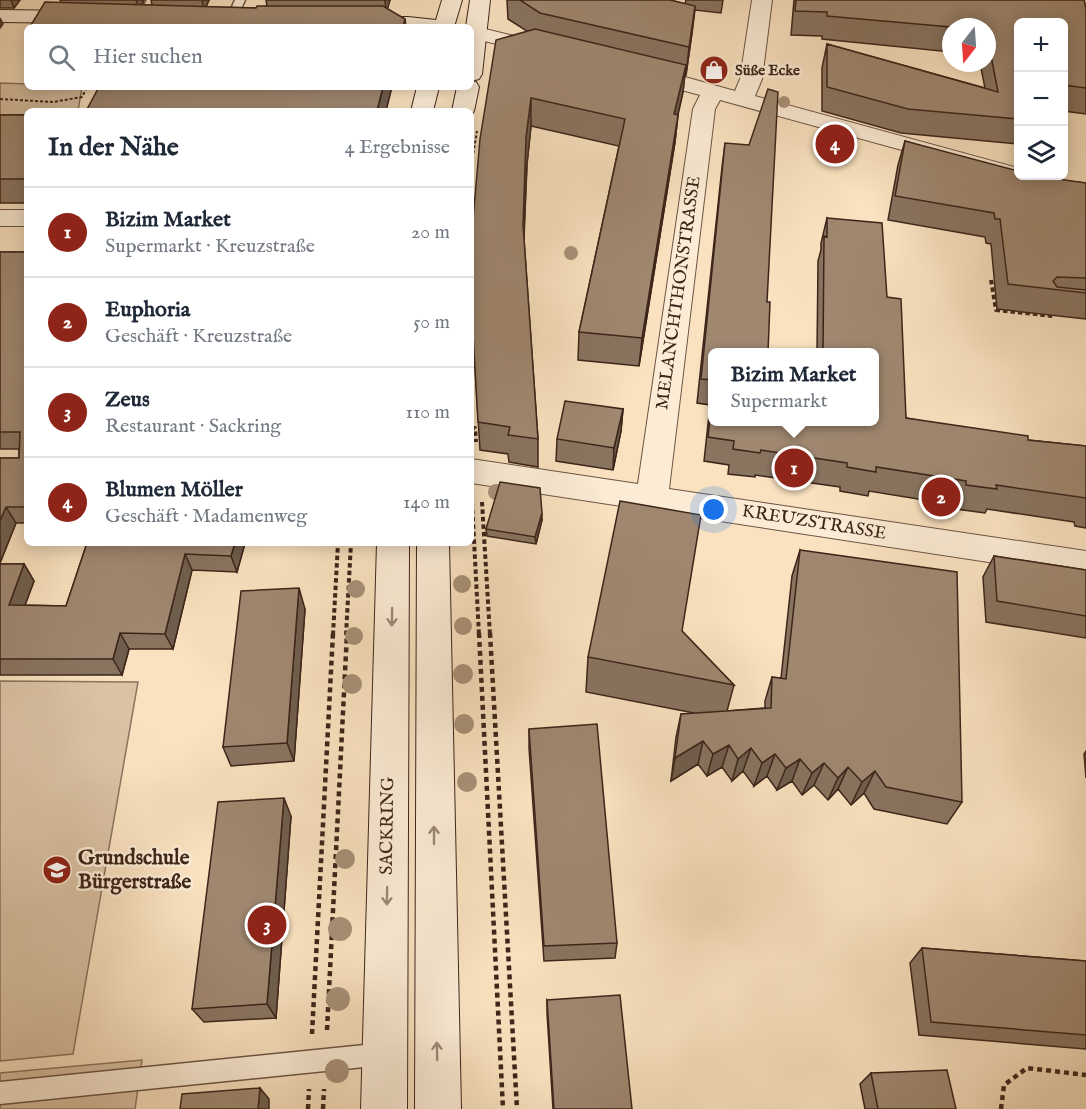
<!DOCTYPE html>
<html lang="de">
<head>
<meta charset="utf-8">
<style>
	:root { --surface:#fff; --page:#f2f2f3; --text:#1f2937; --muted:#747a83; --line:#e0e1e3; --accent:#8f2418 }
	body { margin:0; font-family:"IM FELL English",serif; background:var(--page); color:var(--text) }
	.controls { position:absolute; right:18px; top:18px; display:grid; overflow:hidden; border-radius:9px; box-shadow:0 3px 15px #0003 }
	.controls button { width:54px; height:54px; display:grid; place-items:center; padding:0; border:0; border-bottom:2px solid var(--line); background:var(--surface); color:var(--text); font:30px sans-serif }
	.compass { position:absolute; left:942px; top:18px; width:54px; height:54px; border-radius:50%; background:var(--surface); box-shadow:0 3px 15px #0003; rotate:197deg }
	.you { position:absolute; left:714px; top:510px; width:21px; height:21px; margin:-15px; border:4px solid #fff; border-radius:50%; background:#1a73e8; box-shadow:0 0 0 9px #1a73e833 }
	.badge { display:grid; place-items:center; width:39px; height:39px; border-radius:50%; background:var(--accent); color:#fff; font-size:20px; font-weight:700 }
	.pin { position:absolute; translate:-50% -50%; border:3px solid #fff; box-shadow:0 2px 6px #0006 }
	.popup { position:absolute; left:708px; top:348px; width:171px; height:78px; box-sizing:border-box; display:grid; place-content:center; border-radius:9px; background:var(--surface); filter:drop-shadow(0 2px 4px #0005); font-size:20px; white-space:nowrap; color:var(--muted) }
	.popup b { font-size:22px; color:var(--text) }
	.popup::after { content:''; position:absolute; left:50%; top:100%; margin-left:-12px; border:12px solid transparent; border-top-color:var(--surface) }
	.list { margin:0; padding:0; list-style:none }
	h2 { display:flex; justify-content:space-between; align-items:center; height:78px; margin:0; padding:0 24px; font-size:26px }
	h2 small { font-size:20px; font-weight:400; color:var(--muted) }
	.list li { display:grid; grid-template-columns:39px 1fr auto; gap:18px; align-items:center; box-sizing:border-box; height:90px; padding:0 24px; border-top:2px solid var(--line) }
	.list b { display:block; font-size:22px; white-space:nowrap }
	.list p { margin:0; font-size:20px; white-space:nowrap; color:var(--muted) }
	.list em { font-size:20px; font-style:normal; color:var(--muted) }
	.icon { flex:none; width:33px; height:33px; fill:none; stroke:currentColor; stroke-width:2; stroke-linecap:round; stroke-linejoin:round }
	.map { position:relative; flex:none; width:1086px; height:1109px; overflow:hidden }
	.search { position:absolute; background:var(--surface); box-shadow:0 3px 15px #0003; left:24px; top:24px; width:450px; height:66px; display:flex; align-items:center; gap:15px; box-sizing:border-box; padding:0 21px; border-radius:9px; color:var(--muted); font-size:22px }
	.panel { position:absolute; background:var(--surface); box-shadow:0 3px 15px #0003; left:24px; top:108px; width:450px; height:438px; border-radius:9px }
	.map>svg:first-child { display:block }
	.green { fill:#dac2a4; stroke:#8c745f; stroke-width:1.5 }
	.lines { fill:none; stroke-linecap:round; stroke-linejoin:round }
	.lane-casing { stroke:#6c5444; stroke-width:3 }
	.street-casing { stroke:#6c5444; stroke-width:2 }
	.secondary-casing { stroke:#3d251a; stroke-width:2 }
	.path-far2 { stroke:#3d251a; stroke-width:2; stroke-dasharray:3 2; stroke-linecap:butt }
	.path-far1 { stroke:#3d251a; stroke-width:4; stroke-dasharray:4.5 3; stroke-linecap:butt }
	.path { stroke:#3d251a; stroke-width:4.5; stroke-dasharray:5 4; stroke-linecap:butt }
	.lane { fill:#fcecd6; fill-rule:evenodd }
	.street { fill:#fcecd6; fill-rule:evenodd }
	.secondary { fill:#fcecd6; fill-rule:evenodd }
	.tree { fill:#a89077 }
	.wall { fill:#897460; stroke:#3d251a; stroke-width:1.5 }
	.shaded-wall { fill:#6f5e4e; stroke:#3d251a; stroke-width:1.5 }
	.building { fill:#9f8770; stroke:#3d251a; stroke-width:1.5 }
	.oneway { stroke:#9c8878 }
	.labels { text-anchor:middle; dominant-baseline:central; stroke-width:5; stroke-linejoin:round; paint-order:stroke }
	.far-poi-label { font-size:15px; font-weight:bold; fill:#3d251a; stroke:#fcecd6; text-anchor:start }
	.street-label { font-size:18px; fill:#3d251a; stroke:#fcecd6 }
	.near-poi-label { font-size:21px; font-weight:bold; fill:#3d251a; stroke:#fcecd6; text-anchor:start }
</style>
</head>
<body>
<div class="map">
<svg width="1086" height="1109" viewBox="0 0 1086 1109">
	<rect width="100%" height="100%" fill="#fae2c0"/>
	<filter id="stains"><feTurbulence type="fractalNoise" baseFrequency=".00333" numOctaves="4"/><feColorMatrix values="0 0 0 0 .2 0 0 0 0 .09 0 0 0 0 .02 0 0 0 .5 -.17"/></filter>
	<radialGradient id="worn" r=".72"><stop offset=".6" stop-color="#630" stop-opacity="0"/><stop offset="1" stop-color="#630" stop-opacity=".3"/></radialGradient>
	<path class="green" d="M 0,83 L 27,84 L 27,87 L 82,87 L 78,111 L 27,111 L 27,138 L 0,137 Z
		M 0,681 L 138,682 L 73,1054 L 0,1061 Z
		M 142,1060 L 135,1109 L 0,1109 L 0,1073 Z"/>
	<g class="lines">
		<g class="lane-casing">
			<path id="lane" d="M 147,0 L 157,0 L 146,20 L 138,20 L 137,18 Z
				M 235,0 L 245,0 L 235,22 L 227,22 L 226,20 Z
				M 384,1043 L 392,1046 L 395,1054 L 392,1062 L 384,1065 L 0,1104 L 0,1082 Z"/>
		</g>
		<g class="street-casing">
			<path id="street" d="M 752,0 L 772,0 L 762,79 L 755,96 L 1018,168 L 1018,176 L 1030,176 L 1027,180 L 1018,182 L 720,100 L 715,109 L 669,489 L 1086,551 L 1086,577 L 471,483 L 471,459 L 638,484 L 693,109 L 700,95 L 634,77 L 631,72 L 634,67 L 642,65 L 735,91 L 740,79 Z
				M 477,27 L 552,45 L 556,49 L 552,53 L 545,55 L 471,38 L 471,28 Z
				M 0,210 L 27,210 L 27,226 L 0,226 Z"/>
		</g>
		<g class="secondary-casing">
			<path id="secondary" d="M 442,0 L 462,0 L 454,27 L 353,27 L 351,23 L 354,19 L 361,17 L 408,17 L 436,20 Z
				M 470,0 L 490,0 L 482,74 L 479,79 L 471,81 L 471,27 L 466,27 Z
				M 0,10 L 82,11 L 89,13 L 92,17 L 89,21 L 82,23 L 0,22 Z
				M 471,81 L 476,82 L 479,87 L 474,111 L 471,116 L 471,111 L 452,111 L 457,87 L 471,87 Z
				M 417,87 L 439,87 L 433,111 L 411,111 Z
				M 377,543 L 409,543 L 407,1109 L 361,1109 Z
				M 417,543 L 449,543 L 461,1109 L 415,1109 Z"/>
		</g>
		<path class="path-far2" d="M 0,99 L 53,102 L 82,97 L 87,87
			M 471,168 L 477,131"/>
		<path class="path-far1" d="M 991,280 L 996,310 L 1053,316 L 1052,311
			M 471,428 L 475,428 L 476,442
			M 472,502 L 479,635
			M 482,502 L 490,635
			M 333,635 L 338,543
			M 346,635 L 351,543"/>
		<path class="path" d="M 479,633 L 503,1109
			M 490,633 L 517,1109
			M 327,1030 L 347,633
			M 312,1034 L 333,633
			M 308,1109 L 309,1089
			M 323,1109 L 324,1089
			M 1001,1109 L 1004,1085 L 1027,1068 L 1086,1075"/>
		<use href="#lane" class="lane"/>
		<use href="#street" class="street"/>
		<use href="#secondary" class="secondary"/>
	</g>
	<g class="tree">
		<circle cx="784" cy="102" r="6"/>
		<circle cx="571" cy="253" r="7"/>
		<circle cx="496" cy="492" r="8"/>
		<circle cx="462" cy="584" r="9"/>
		<circle cx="356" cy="589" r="9"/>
		<circle cx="463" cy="626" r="9"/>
		<circle cx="354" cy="636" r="9"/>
		<circle cx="463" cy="674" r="10"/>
		<circle cx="352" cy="684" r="10"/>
		<circle cx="464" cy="724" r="10"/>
		<circle cx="467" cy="782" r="10"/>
		<circle cx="345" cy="859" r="10"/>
		<circle cx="340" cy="929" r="12"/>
		<circle cx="338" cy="999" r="12"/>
		<circle cx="337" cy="1071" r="12"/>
	</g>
	<path class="wall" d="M 0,0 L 20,0 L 14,8 L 0,8 Z
		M 60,0 L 144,0 L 142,5 L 152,5 L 151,0 L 209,0 L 206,7 L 256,8 L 267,6 L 266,0 L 390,0 L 387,9 L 405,19 L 406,27 L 32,27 L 31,25 L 61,3 Z
		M 507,0 L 670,0 L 685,4 L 686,0 L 723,0 L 721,13 L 695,10 L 692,33 L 686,75 L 685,74 L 683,92 L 678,115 L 675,142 L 639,366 L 578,360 L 579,332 L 619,146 L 531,126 L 527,164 L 524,239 L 538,439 L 538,467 L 509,462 L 508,454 L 480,450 L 472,316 L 527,31 L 508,19 Z
		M 794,0 L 1084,0 L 1086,9 L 1086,114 L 1064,111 L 1064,22 L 1018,22 L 1018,144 L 901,133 L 822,111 L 822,68 L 827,44 L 985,88 L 980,63 L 987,63 L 987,27 L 951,27 L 951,52 L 822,39 L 822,36 L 791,35 Z
		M 0,115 L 27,115 L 27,203 L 0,203 Z
		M 905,141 L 1018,176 L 1086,183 L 1086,319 L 997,309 L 991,244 L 986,243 L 985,237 L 888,220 L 898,165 Z
		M 725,143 L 713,352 L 713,422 L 875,422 L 875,352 L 817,352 L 818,261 L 821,250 L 821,243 L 827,218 L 887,297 L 906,418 L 1028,440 L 1086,446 L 1086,528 L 1075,526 L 1074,522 L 987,509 L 985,513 L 956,509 L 955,505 L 869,491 L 868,496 L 840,491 L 840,487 L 755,475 L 755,477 L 728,474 L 729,465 L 704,461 L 710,405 L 697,403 L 722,167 Z
		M 0,252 L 27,252 L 27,523 L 16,523 L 0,563 L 0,458 L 19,458 L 19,449 L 0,449 Z
		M 623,409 L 621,431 L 613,470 L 556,461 L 557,439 Z
		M 542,520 L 536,544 L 487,536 L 486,529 Z
		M 87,543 L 245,543 L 237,572 L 192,570 L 173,649 L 129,649 L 122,675 L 0,675 L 0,564 L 24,564 L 34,581 L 25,605 L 66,606 Z
		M 800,550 L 962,802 L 947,824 L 874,809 L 864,793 L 851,805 L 838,789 L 828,800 L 814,785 L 802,795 L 792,781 L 777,790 L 767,776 L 754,786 L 743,771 L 732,781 L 722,767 L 707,776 L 698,764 L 671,781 L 676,737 L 681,714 L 694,713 L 586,692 L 588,657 L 682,631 L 734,685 L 727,711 L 765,708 L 765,701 L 772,677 L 781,678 L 792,576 Z
		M 994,556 L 1086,570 L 1086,638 L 986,622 L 983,577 Z
		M 305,609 L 294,761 L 231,766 L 223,747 Z
		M 529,729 L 617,943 L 615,958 L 544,961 L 529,748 Z
		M 1086,751 L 1086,778 L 1084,754 Z
		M 291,816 L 276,1018 L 204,1022 L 192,1009 Z
		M 922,948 L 1086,961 L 1086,1049 L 919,1035 L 910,963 Z
		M 547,1000 L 632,1109 L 553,1109 L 547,1013 Z
		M 871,1073 L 956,1109 L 865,1109 L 860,1084 Z"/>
	<path class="shaded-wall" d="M 11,0 L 20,0 L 14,8 Z
		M 136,0 L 144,0 L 139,10 Z
		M 202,0 L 209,0 L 204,11 Z
		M 385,0 L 390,0 L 386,14 Z
		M 695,6 L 692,33 L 686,75 L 689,47 Z
		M 0,18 L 3,24 L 0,28 Z
		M 686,65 L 683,92 L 671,142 L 674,114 Z
		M 383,87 L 392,87 L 386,111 L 377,111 Z
		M 531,98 L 531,126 L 527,164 L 523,253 L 523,225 L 526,137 Z
		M 678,115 L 675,142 L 639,366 L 642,338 Z
		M 623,409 L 621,431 L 613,470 L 614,448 Z
		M 6,507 L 16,523 L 0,563 L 0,521 Z
		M 542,513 L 542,520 L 536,544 L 535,537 Z
		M 235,543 L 245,543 L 237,572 L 231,556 Z
		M 185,554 L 192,570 L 173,649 L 165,634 Z
		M 24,564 L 34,581 L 19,621 L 9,605 Z
		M 299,588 L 305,609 L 294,761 L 287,743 Z
		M 120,633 L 129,649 L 122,675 L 113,659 Z
		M 703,741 L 698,764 L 671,781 L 675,758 Z
		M 729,745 L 722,767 L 707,776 L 713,754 Z
		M 751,748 L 743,771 L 732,781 L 738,759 Z
		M 775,754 L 767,776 L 754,786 L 762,763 Z
		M 800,759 L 792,781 L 777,790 L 786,768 Z
		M 824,763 L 814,785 L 802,795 L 812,773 Z
		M 848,767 L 838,789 L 828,800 L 838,778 Z
		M 875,771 L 864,793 L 851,805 L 862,782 Z
		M 284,798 L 291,816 L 276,1018 L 267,1004 Z
		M 260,1088 L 269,1099 L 269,1109 L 258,1109 Z"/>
	<path class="building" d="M 520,0 L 670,0 L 695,6 L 689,47 L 540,13 Z
		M 796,0 L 1084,0 L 1086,9 L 1086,88 L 1064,85 L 1064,22 L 1018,22 L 1018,119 L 908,109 L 827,87 L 827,44 L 998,92 L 987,35 L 987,27 L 951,27 L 827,16 L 827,12 L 795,11 Z
		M 45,2 L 256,8 L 257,6 L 383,6 L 405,19 L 403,27 L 112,27 L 113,26 L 31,25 Z
		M 535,29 L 686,65 L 674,114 L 678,115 L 642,338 L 579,332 L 625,119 L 531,98 L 526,137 L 523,225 L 538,439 L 508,435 L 510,427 L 478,422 L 472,316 L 472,231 L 480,139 L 496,40 Z
		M 99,87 L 383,87 L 377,111 L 86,111 Z
		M 768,89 L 778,92 L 767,302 L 770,302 L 768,352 L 713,352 L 713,380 L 701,379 L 725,143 L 749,145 Z
		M 0,115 L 27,115 L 27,179 L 0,179 Z
		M 905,141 L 1018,171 L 1018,176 L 1037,176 L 1086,183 L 1086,278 L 1057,277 L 1053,281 L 1057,287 L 1086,290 L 1086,293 L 1008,284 L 1000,219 L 995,219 L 994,213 L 895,196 Z
		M 827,218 L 882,223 L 887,297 L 901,299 L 906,418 L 1028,436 L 1028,440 L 1086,446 L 1086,498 L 996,485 L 997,489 L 966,485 L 966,481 L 876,467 L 876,472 L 847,467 L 847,463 L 761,450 L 760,453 L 733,449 L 734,441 L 708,437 L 713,390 L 713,422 L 875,422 L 875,352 L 823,352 L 824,236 L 827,237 Z
		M 0,252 L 27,252 L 27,507 L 6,507 L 0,521 L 0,458 L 19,458 L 20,432 L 0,432 Z
		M 565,401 L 623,409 L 614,448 L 557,439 Z
		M 500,482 L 540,488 L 542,513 L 535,537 L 486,529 Z
		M 620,501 L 701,515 L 682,631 L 734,685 L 588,657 Z
		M 87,543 L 235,543 L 231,556 L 185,554 L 165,634 L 120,633 L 113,659 L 0,659 L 0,564 L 24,564 L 9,605 L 66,606 Z
		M 800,550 L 957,572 L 962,802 L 886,787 L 875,771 L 862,782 L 848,767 L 838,778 L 824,763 L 812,773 L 800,759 L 786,768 L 775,754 L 762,763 L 751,748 L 738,759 L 729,745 L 713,754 L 703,741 L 675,758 L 681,714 L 771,708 L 772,677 L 786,679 Z
		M 994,556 L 1086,570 L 1086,616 L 997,601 Z
		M 299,588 L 287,743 L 223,747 L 241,591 Z
		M 597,724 L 617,943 L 544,946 L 529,729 Z
		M 284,798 L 267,1004 L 192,1009 L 218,802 Z
		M 922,948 L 1086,961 L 1086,1035 L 931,1022 Z
		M 620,995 L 632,1109 L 554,1109 L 547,1000 Z
		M 947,1070 L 956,1109 L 878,1109 L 871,1073 Z
		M 260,1088 L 258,1109 L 180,1109 L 182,1094 Z"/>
	<defs><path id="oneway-shaft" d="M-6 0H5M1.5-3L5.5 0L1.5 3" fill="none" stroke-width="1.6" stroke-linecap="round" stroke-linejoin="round" transform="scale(1.5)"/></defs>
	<g class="oneway">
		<use href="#oneway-shaft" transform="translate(392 617) rotate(91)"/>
		<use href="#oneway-shaft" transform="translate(434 835) rotate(-90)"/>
		<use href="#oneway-shaft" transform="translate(387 896) rotate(91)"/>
		<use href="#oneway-shaft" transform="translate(437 1051) rotate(-91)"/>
	</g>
	<defs>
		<g id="shop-disc" transform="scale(1.5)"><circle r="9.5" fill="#8f2418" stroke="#fcecd6"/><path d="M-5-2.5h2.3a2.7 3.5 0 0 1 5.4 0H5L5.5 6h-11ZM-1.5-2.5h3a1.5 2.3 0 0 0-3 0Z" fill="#fff"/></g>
		<g id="school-disc" transform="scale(1.5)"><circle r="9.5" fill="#8f2418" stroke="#fcecd6"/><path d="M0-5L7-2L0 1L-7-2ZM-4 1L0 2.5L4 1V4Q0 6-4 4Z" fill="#fff"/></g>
	</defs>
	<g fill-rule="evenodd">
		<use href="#shop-disc" x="714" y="70"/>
		<use href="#school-disc" x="57" y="870"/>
	</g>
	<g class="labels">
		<g class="far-poi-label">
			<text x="735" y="70">Süße Ecke</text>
		</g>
		<g class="street-label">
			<text transform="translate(679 293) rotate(-82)">MELANCHTHONSTRASSE</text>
			<text transform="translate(814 523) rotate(9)">KREUZSTRASSE</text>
			<text transform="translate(388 826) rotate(-89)">SACKRING</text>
		</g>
		<g class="near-poi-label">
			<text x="78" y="858">Grundschule<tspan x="78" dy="24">Bürgerstraße</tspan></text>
		</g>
	</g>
	<rect width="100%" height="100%" filter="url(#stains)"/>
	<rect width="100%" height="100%" fill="url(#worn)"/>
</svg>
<div class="controls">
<button>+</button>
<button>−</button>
<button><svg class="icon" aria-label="layers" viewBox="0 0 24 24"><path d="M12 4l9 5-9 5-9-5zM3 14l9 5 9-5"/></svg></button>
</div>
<svg class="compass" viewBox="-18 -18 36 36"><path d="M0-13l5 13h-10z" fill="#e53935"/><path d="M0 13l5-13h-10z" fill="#747a83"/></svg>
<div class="you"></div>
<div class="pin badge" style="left:794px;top:468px">1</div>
<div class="popup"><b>Bizim Market</b>Supermarkt</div>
<div class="pin badge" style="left:941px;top:497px">2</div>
<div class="pin badge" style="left:267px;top:925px">3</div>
<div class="pin badge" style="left:835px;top:144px">4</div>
<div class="search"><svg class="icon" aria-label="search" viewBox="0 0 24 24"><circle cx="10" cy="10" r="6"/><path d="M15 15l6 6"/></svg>Hier suchen</div>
<section class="panel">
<h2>In der Nähe<small>4 Ergebnisse</small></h2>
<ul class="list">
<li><span class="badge">1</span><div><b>Bizim Market</b><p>Supermarkt · Kreuzstraße</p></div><em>20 m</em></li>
<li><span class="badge">2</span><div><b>Euphoria</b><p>Geschäft · Kreuzstraße</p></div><em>50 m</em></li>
<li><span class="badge">3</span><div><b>Zeus</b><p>Restaurant · Sackring</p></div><em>110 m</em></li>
<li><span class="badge">4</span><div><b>Blumen Möller</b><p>Geschäft · Madamenweg</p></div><em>140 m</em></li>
</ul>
</section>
</div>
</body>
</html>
